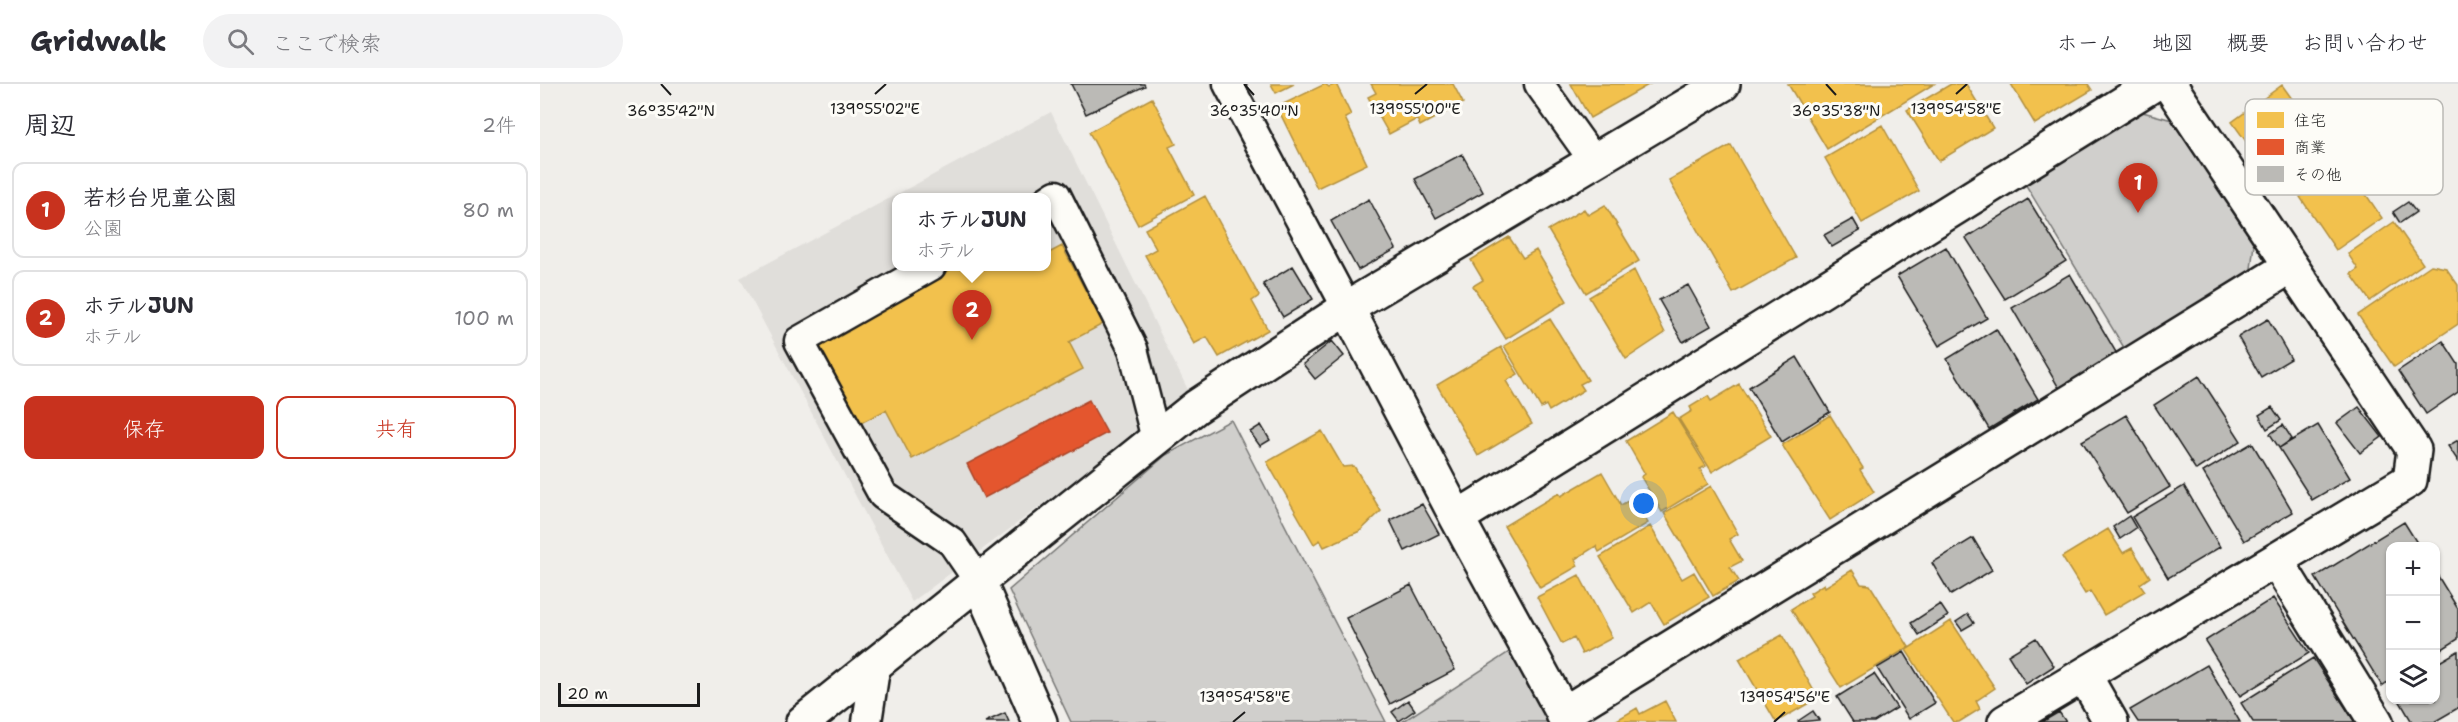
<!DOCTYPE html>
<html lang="ja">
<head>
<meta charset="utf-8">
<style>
	:root { --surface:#fff; --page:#f2f2f3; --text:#2b2b33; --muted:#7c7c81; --line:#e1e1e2; --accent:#c8321e }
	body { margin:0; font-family:"Shantell Sans","Klee One",sans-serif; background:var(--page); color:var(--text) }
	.controls { position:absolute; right:18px; bottom:18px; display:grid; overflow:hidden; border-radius:12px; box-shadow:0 2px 4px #0004 }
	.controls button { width:54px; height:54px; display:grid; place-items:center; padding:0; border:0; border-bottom:2px solid var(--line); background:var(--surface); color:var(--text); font:30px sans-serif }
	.scale { position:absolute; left:18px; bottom:15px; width:142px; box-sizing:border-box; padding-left:6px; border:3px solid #1c1c1c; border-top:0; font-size:16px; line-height:21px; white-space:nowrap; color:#1c1c1c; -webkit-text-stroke:4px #fdfcf7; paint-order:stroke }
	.you { position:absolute; left:1104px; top:420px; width:21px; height:21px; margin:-15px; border:4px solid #fff; border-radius:50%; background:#1a73e8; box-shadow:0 0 0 9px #1a73e833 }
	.badge { display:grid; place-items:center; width:39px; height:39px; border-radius:50%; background:var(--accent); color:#fff; font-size:20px; font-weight:700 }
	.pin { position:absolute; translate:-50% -50px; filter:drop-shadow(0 2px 3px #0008) }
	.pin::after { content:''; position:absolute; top:32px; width:21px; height:18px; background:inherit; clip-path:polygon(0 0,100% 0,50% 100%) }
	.popup { position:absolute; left:352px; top:109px; width:159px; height:78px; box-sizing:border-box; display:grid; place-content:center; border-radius:12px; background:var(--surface); filter:drop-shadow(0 2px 4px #0005); font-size:20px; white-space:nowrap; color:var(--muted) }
	.popup b { font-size:22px; color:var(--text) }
	.popup::after { content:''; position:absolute; left:50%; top:100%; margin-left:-12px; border:12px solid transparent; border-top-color:var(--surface) }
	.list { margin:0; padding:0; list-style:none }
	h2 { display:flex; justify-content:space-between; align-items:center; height:78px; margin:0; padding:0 24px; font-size:26px }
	h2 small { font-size:20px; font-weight:400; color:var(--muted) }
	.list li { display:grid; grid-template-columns:39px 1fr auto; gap:18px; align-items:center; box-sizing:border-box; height:96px; margin:0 12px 12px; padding:0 12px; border:2px solid var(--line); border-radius:12px }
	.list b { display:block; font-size:22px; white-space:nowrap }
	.list p { margin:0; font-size:20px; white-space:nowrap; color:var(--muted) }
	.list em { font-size:20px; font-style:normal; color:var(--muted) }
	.actions { display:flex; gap:12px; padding:18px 24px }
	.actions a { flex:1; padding:14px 0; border:2px solid var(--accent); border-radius:12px; text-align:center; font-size:21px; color:var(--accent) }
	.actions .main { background:var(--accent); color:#fff }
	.icon { flex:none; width:33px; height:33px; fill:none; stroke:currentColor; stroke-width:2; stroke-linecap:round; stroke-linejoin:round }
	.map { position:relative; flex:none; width:1918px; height:638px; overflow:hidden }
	header { display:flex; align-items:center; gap:36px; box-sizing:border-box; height:84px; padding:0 30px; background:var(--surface); border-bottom:2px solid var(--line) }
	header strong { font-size:28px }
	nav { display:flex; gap:33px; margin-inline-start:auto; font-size:21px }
	.search { width:420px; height:54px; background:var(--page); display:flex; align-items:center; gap:15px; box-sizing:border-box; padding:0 21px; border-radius:33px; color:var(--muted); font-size:22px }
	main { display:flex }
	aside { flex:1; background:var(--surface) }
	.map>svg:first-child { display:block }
	.built { fill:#e0deda; fill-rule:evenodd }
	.green { fill:#d0cfcc; stroke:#767674; stroke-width:1.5 }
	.homes { fill:#f2c14e; stroke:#b2903f; stroke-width:1.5 }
	.shops { fill:#e4572e; stroke:#a84529; stroke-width:1.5 }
	.building { fill:#bbbab6; stroke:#1c1c1c; stroke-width:1.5 }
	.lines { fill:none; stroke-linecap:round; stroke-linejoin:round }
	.service-casing { stroke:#1c1c1c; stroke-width:33 }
	.minor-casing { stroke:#1c1c1c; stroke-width:38 }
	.service { stroke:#fdfcf7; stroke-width:28 }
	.minor { stroke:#fdfcf7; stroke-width:33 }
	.ticks { fill:none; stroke:#1c1c1c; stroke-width:2 }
	.key { fill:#fdfcf7; stroke:#bab9b5; stroke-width:1.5 }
	.key-label { font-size:16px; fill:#1c1c1c }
	.ticks-label { font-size:15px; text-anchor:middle; fill:#1c1c1c; stroke:#fdfcf7; stroke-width:6; stroke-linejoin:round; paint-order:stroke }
</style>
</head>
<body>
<header>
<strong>Gridwalk</strong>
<div class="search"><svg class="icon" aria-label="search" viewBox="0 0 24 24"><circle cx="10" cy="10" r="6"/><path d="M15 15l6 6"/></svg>ここで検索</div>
<nav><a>ホーム</a><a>地図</a><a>概要</a><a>お問い合わせ</a></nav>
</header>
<main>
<aside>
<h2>周辺<small>2件</small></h2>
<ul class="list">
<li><span class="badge">1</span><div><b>若杉台児童公園</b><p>公園</p></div><em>80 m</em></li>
<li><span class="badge">2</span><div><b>ホテルJUN</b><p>ホテル</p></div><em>100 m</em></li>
</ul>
<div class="actions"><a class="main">保存</a><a>共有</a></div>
</aside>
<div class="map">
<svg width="1918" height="638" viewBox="0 0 1918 638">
	<rect width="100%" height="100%" fill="#f0eeea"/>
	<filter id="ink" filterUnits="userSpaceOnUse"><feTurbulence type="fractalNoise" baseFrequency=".0167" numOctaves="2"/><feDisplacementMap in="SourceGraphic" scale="12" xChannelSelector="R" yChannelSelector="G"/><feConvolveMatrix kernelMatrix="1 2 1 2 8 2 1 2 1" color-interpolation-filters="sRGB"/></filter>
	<g filter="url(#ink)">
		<path class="built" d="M 511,28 L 650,310 L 372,518 L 200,194 ZM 357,113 L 507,113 L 507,182 L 357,182 Z"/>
		<path class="green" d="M 1599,27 L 1632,36 L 1714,160 L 1710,193 L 1586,267 L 1484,98 Z
			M 691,336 L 846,638 L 531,638 L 469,506 L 626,371 Z
			M 972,566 L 1010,638 L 862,638 Z"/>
		<path class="homes" d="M 731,0 L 754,0 L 736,9 Z
			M 785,0 L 789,3 L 796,0 L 811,31 L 805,34 L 827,80 L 777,104 L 737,23 Z
			M 831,0 L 913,0 L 923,19 L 880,42 L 877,35 L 849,50 L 828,13 L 836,9 Z
			M 1031,0 L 1110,0 L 1050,34 Z
			M 1248,0 L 1394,0 L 1287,65 Z
			M 1411,0 L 1426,0 L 1453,44 L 1399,77 L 1367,26 Z
			M 1471,0 L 1548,0 L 1552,6 L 1495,40 Z
			M 1742,1 L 1792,70 L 1741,106 L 1692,38 Z
			M 612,14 L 636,60 L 629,63 L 654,111 L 598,141 L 549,48 Z
			M 1342,41 L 1379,107 L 1322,139 L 1285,74 Z
			M 1191,61 L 1256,174 L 1193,209 L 1129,96 Z
			M 1806,81 L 1842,134 L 1796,166 L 1760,113 Z
			M 665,112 L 719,212 L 712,217 L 728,246 L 679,273 L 667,253 L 654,260 L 605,171 L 616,165 L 605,145 Z
			M 1065,121 L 1099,177 L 1046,209 L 1008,146 L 1044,125 L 1048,131 Z
			M 1854,138 L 1883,180 L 1830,217 L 1811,190 L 1818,185 L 1808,170 Z
			M 969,153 L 983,174 L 996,166 L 1027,217 L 966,255 L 933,202 L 943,196 L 931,176 Z
			M 522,162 L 563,240 L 529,258 L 543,285 L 372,375 L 346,326 L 311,344 L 277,264 L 308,248 L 304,242 L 417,182 L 507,182 L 507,170 Z
			M 1891,181 L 1906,184 L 1918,201 L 1918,240 L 1854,283 L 1818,231 Z
			M 1094,186 L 1125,249 L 1086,275 L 1049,213 Z
			M 1010,235 L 1048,296 L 1040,300 L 1044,306 L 1009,327 L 1006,321 L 1001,324 L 964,262 Z
			M 961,263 L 978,290 L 966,297 L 992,340 L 938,372 L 897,301 Z
			M 1199,300 L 1231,352 L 1172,388 L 1139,335 L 1152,327 L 1150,323 L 1168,312 L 1171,317 Z
			M 1133,328 L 1166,382 L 1160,385 L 1168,400 L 1122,428 L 1101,393 L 1105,390 L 1086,357 Z
			M 1290,331 L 1323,384 L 1320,386 L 1334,408 L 1290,436 L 1242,361 Z
			M 782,347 L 803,383 L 814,382 L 841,427 L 820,447 L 784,463 L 780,456 L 774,460 L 727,378 Z
			M 1062,388 L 1081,421 L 1093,414 L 1108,439 L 1059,468 L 1056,462 L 1035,475 L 1038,482 L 1000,504 L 964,442 L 1019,409 L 1021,412 Z
			M 1171,402 L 1198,450 L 1189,455 L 1202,477 L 1190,483 L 1199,497 L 1173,512 L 1124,429 Z
			M 1110,442 L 1142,495 L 1154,488 L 1169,513 L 1124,540 L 1111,518 L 1094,529 L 1060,473 Z
			M 1568,445 L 1583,469 L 1592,464 L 1610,493 L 1600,500 L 1605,507 L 1564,531 L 1550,507 L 1545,510 L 1522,473 Z
			M 1312,486 L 1321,500 L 1330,501 L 1369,563 L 1301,604 L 1251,525 L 1272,512 L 1270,509 L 1284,500 L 1285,503 Z
			M 1039,491 L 1072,554 L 1042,570 L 1034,554 L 1022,560 L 997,513 Z
			M 1411,537 L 1455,604 L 1436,617 L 1440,625 L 1419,638 L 1413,638 L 1366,566 Z
			M 1242,551 L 1278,614 L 1236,638 L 1199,575 Z
			M 1125,617 L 1136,638 L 1075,637 L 1097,624 L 1100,630 Z"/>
		<path class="shops" d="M 549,316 L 567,349 L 444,414 L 427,380 Z"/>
		<path class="building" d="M 531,0 L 604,0 L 605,2 L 546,30 Z
			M 922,70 L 943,108 L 896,134 L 875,95 Z
			M 829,115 L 856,165 L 818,186 L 791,137 Z
			M 1488,115 L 1526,177 L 1465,215 L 1426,154 Z
			M 1868,118 L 1876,128 L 1860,139 L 1853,128 Z
			M 1313,135 L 1320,147 L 1292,163 L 1284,151 Z
			M 1406,163 L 1447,234 L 1399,262 L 1357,192 Z
			M 753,182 L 773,215 L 743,233 L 723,200 Z
			M 1530,190 L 1577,270 L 1519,304 L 1472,224 Z
			M 1148,201 L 1171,242 L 1143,258 L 1119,216 Z
			M 1728,235 L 1751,275 L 1721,293 L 1698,253 Z
			M 1456,245 L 1498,315 L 1449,345 L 1407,275 Z
			M 792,257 L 804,272 L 775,295 L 763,280 Z
			M 1903,257 L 1918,280 L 1918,308 L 1886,330 L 1858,287 Z
			M 1257,273 L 1290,328 L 1242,358 L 1209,303 Z
			M 1659,292 L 1701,357 L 1656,386 L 1614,321 Z
			M 1732,323 L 1741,336 L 1727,345 L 1719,331 Z
			M 1819,323 L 1842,353 L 1820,369 L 1797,339 Z
			M 1586,331 L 1630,403 L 1587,429 L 1542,357 Z
			M 721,341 L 730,356 L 720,362 L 710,348 Z
			M 1743,341 L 1752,355 L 1739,364 L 1730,350 Z
			M 1778,341 L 1810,394 L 1772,416 L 1739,364 Z
			M 1918,356 L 1918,377 L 1908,362 Z
			M 1712,359 L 1753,428 L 1704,457 L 1663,388 Z
			M 1644,402 L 1680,463 L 1628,494 L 1592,433 Z
			M 882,420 L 899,450 L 865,467 L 850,436 Z
			M 1589,432 L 1596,444 L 1580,455 L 1573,443 Z
			M 1864,438 L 1879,462 L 1850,462 L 1850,596 L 1842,602 L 1775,493 Z
			M 1433,454 L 1452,486 L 1411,511 L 1392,479 Z
			M 1896,489 L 1918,525 L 1918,555 L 1896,569 Z
			M 871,501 L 915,586 L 850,620 L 806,534 Z
			M 1733,514 L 1769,569 L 1700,612 L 1665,557 Z
			M 1400,520 L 1408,532 L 1379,551 L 1371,539 Z
			M 1428,530 L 1434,539 L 1422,546 L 1416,538 Z
			M 1496,554 L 1514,582 L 1486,600 L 1468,571 Z
			M 1918,567 L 1918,624 L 1894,638 L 1872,638 L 1859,616 L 1896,616 L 1896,580 Z
			M 1364,568 L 1395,619 L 1369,635 L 1337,584 Z
			M 1773,574 L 1815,638 L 1713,638 L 1701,619 Z
			M 1667,581 L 1700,638 L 1598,638 L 1590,626 Z
			M 1334,590 L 1357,624 L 1334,638 L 1313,638 L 1297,613 Z
			M 868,616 L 875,626 L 859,637 L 852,628 Z
			M 1273,627 L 1279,636 L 1259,638 L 1258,637 Z
			M 1519,628 L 1526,638 L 1502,638 Z
			M 465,629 L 469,638 L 445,638 Z"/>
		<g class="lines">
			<g class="service-casing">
				<path id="service" d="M 688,0 L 807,224
					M 999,0 L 1054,77
					M 507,117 L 516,111 L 593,265 L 616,355
					M 391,182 L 259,257 L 343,411 L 412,458 L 438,496
					M 327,638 L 336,579"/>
			</g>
			<g class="minor-casing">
				<path id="minor" d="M 807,224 L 917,434 L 1028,638
					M 917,434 L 1614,0
					M 1736,476 L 1836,638
					M 438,496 L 500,638
					M 1544,591 L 1571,638
					M 1023,630 L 1751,182
					M 263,638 L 656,323 L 807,224 L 1183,0
					M 1465,638 L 1870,396 L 1874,366 L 1629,0"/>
			</g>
			<use href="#service" class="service"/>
			<use href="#minor" class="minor"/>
		</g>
	</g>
	<path class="ticks" d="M 121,0 L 131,11M 704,0 L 714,11M 1286,0 L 1296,11M 335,10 L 346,0M 875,10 L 887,0M 1416,10 L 1427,0M 693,638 L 705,628M 1234,638 L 1245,628"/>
	<rect x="1705" y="15" width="198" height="96" rx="9" class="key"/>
	<rect x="1717" y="28" width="27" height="16" fill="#f2c14e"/>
	<rect x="1717" y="55" width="27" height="16" fill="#e4572e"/>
	<rect x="1717" y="82" width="27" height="16" fill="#bbbab6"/>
	<g class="key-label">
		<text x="1754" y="42">住宅</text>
		<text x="1754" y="69">商業</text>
		<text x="1754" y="96">その他</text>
	</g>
	<g class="ticks-label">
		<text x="335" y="30">139°55'02"E</text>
		<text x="875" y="30">139°55'00"E</text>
		<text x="1416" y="30">139°54'58"E</text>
		<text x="131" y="32">36°35'42"N</text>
		<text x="714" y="32">36°35'40"N</text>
		<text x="1296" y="32">36°35'38"N</text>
		<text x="705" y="618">139°54'58"E</text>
		<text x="1245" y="618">139°54'56"E</text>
	</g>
</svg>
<div class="controls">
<button>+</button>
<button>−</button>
<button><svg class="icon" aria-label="layers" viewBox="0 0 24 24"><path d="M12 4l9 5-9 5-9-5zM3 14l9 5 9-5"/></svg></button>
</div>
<div class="scale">20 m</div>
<div class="you"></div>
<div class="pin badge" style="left:1598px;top:129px">1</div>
<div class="pin badge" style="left:432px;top:256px">2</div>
<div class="popup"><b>ホテルJUN</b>ホテル</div>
</div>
</main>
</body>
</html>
